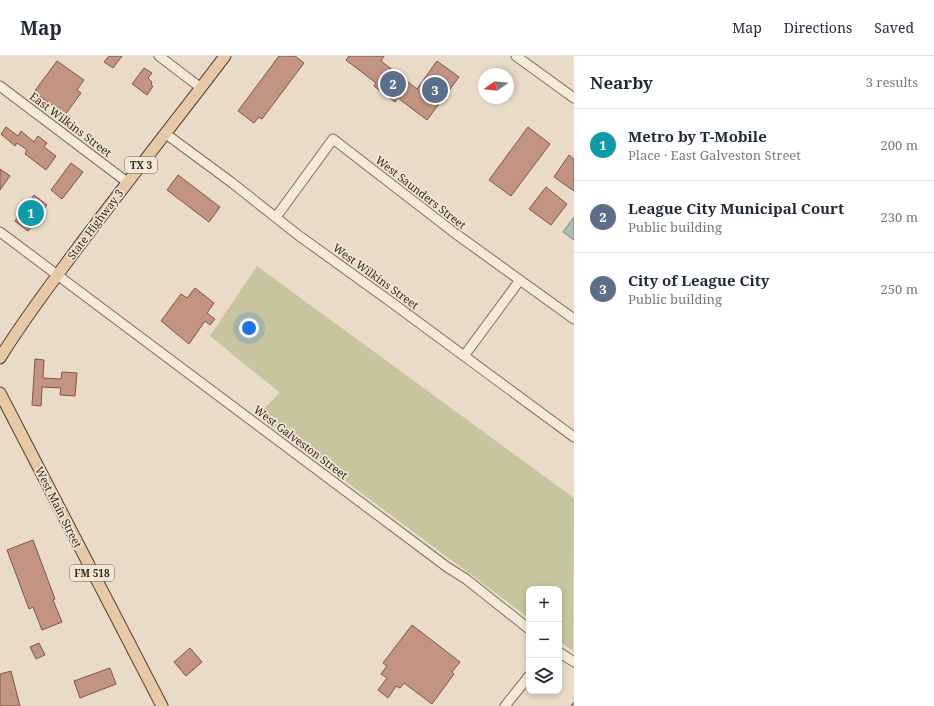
<!DOCTYPE html>
<html lang="en">
<head>
<meta charset="utf-8">
<style>
	:root { --surface:#fff; --page:#f6f6f7; --text:#1f2937; --muted:#747a83; --line:#e0e1e3; --accent:#8c3643 }
	body { margin:0; font-family:"Noto Serif",serif; background:var(--page); color:var(--text) }
	.controls { position:absolute; right:12px; bottom:12px; display:grid; overflow:hidden; border-radius:8px; box-shadow:0 2px 6px #0003 }
	.controls button { width:36px; height:36px; display:grid; place-items:center; padding:0; border:0; border-bottom:1px solid var(--line); background:var(--surface); color:var(--text); font:20px sans-serif }
	.compass { position:absolute; left:478px; top:12px; width:36px; height:36px; border-radius:50%; background:var(--surface); box-shadow:0 2px 6px #0003; rotate:256deg }
	.you { position:absolute; left:249px; top:272px; width:14px; height:14px; margin:-10px; border:3px solid #fff; border-radius:50%; background:#1a73e8; box-shadow:0 0 0 6px #1a73e833 }
	.badge { display:grid; place-items:center; width:26px; height:26px; border-radius:50%; background:var(--accent); color:#fff; font-size:13px; font-weight:700 }
	.pin { position:absolute; translate:-50% -50%; border:2px solid #fff; box-shadow:0 1px 4px #0006 }
	.list { margin:0; padding:0; list-style:none }
	h2 { display:flex; justify-content:space-between; align-items:center; height:52px; margin:0; padding:0 16px; font-size:17px }
	h2 small { font-size:13px; font-weight:400; color:var(--muted) }
	.list li { display:grid; grid-template-columns:26px 1fr auto; gap:12px; align-items:center; box-sizing:border-box; height:72px; padding:0 16px; border-top:1px solid var(--line) }
	.list b { display:block; font-size:15px; white-space:nowrap }
	.list p { margin:0; font-size:13px; white-space:nowrap; color:var(--muted) }
	.list em { font-size:13px; font-style:normal; color:var(--muted) }
	.icon { flex:none; width:22px; height:22px; fill:none; stroke:currentColor; stroke-width:2; stroke-linecap:round; stroke-linejoin:round }
	.map { position:relative; flex:none; width:574px; height:650px; overflow:hidden }
	header { display:flex; align-items:center; gap:24px; box-sizing:border-box; height:56px; padding:0 20px; background:var(--surface); border-bottom:1px solid var(--line) }
	header strong { font-size:19px }
	nav { display:flex; gap:22px; margin-inline-start:auto; font-size:14px }
	main { display:flex }
	aside { flex:1; background:var(--surface) }
	.map>svg:first-child { display:block }
	.green { fill:#c7c59d }
	.water { fill:#a8beb4; stroke:#708c81 }
	.lines { fill:none; stroke-linecap:round; stroke-linejoin:round }
	.stream { stroke:#708c81; stroke-width:2.5 }
	.building { fill:#c39482; stroke:#805648 }
	.minor-casing { stroke:#836d5f; stroke-width:11 }
	.major-casing { stroke:#523d33; stroke-width:13 }
	.minor { stroke:#f5e9da; stroke-width:9 }
	.major { stroke:#e8c9a5; stroke-width:11 }
	.labels { text-anchor:middle; dominant-baseline:central; stroke-width:3.5; stroke-linejoin:round; paint-order:stroke }
	.shield { fill:#f2e6d7; stroke:#6e6158; stroke-width:1 }
	.shield-label { font-size:10px; font-weight:bold; fill:#362821 }
	.street-label { font-size:11px; fill:#362821; stroke:#f2e6d7 }
</style>
</head>
<body>
<header>
<strong>Map</strong>
<nav><a>Map</a><a>Directions</a><a>Saved</a></nav>
</header>
<main>
<div class="map">
<svg width="574" height="650" viewBox="0 0 574 650">
	<rect width="100%" height="100%" fill="#e9dbc8"/>
	<path class="green" d="M 257,210 L 574,442 L 573,595 L 559,585 L 559,533 L 529,533 L 529,562 L 257,359 L 280,337 L 210,280 Z"/>
	<path class="water" d="M 574,161 L 574,184 L 563,176 Z"/>
	<g class="lines">
		<path class="stream" d="M 572,650 L 574,647"/>
	</g>
	<path class="building" d="M 109,0 L 122,0 L 113,12 L 104,6 Z
		M 279,0 L 295,0 L 304,7 L 262,63 L 259,61 L 254,67 L 238,55 Z
		M 349,0 L 384,0 L 381,5 L 417,33 L 437,5 L 459,21 L 427,64 L 398,42 L 395,46 L 374,30 L 376,27 L 346,4 Z
		M 57,5 L 84,24 L 77,34 L 81,37 L 65,59 L 34,36 Z
		M 144,12 L 152,17 L 148,22 L 152,26 L 151,29 L 153,30 L 147,39 L 132,28 Z
		M 6,71 L 18,80 L 21,75 L 34,86 L 38,80 L 47,87 L 44,91 L 56,100 L 46,114 L 25,98 L 27,94 L 17,87 L 15,90 L 1,78 Z
		M 528,71 L 550,88 L 511,140 L 489,124 Z
		M 569,99 L 574,103 L 574,135 L 554,121 Z
		M 71,107 L 83,116 L 62,143 L 51,134 Z
		M 0,113 L 10,120 L 0,134 Z
		M 178,119 L 220,151 L 209,166 L 167,134 Z
		M 546,131 L 567,148 L 551,169 L 529,153 Z
		M 34,139 L 47,149 L 28,175 L 15,165 Z
		M 195,232 L 214,247 L 207,257 L 215,263 L 210,269 L 205,265 L 189,288 L 161,265 L 181,238 L 187,242 Z
		M 35,303 L 44,304 L 43,322 L 61,323 L 62,316 L 77,317 L 75,340 L 60,339 L 61,332 L 42,331 L 41,350 L 32,349 Z
		M 33,484 L 55,543 L 53,544 L 62,566 L 42,574 L 33,551 L 29,553 L 7,494 Z
		M 412,569 L 460,606 L 452,616 L 454,618 L 432,648 L 404,627 L 400,632 L 396,630 L 388,642 L 378,634 L 387,622 L 381,618 L 387,610 L 383,607 Z
		M 39,587 L 45,599 L 36,603 L 30,591 Z
		M 190,592 L 202,606 L 186,620 L 174,606 Z
		M 110,612 L 116,628 L 80,642 L 74,625 Z
		M 11,615 L 20,650 L 0,650 L 0,618 Z"/>
	<g class="lines">
		<g class="minor-casing">
			<path id="minor" d="M 159,0 L 201,32
				M 516,0 L 574,42
				M 0,30 L 127,126
				M 166,78 L 231,126 L 298,179 L 391,246 L 574,381
				M 276,161 L 333,83 L 456,178 L 574,263
				M 0,176 L 447,511 L 466,523 L 529,573
				M 464,300 L 520,224
				M 559,596 L 574,606
				M 505,650 L 529,620"/>
		</g>
		<g class="major-casing">
			<path id="major" d="M 0,302 C 22,266 48,232 73,198 C 123,131 175,66 225,0
				M 0,337 L 162,650"/>
		</g>
		<use href="#minor" class="minor"/>
		<use href="#major" class="major"/>
	</g>
	<g class="labels">
		<g class="shield">
			<rect x="125" y="101" width="32" height="16" rx="3"/>
			<rect x="70" y="509" width="44" height="16" rx="3"/>
		</g>
		<g class="shield-label">
			<text x="141" y="109">TX 3</text>
			<text x="92" y="517">FM 518</text>
		</g>
		<g class="street-label">
			<text transform="translate(71 68) rotate(37)">East Wilkins Street</text>
			<text transform="translate(421 136) rotate(38)">West Saunders Street</text>
			<text transform="translate(95 168) rotate(-53)">State Highway 3</text>
			<text transform="translate(376 220) rotate(36)">West Wilkins Street</text>
			<text transform="translate(301 386) rotate(37)">West Galveston Street</text>
			<text transform="translate(59 451) rotate(63)">West Main Street</text>
		</g>
	</g>
</svg>
<div class="controls">
<button>+</button>
<button>−</button>
<button><svg class="icon" aria-label="layers" viewBox="0 0 24 24"><path d="M12 4l9 5-9 5-9-5zM3 14l9 5 9-5"/></svg></button>
</div>
<svg class="compass" viewBox="-18 -18 36 36"><path d="M0-13l5 13h-10z" fill="#e53935"/><path d="M0 13l5-13h-10z" fill="#747a83"/></svg>
<div class="you"></div>
<div class="pin badge" style="left:31px;top:157px;background:#0f9aa8">1</div>
<div class="pin badge" style="left:393px;top:28px;background:#5c6f8a">2</div>
<div class="pin badge" style="left:435px;top:34px;background:#5c6f8a">3</div>
</div>
<aside>
<h2>Nearby<small>3 results</small></h2>
<ul class="list">
<li><span class="badge" style="background:#0f9aa8">1</span><div><b>Metro by T-Mobile</b><p>Place · East Galveston Street</p></div><em>200 m</em></li>
<li><span class="badge" style="background:#5c6f8a">2</span><div><b>League City Municipal Court</b><p>Public building</p></div><em>230 m</em></li>
<li><span class="badge" style="background:#5c6f8a">3</span><div><b>City of League City</b><p>Public building</p></div><em>250 m</em></li>
</ul>
</aside>
</main>
</body>
</html>
